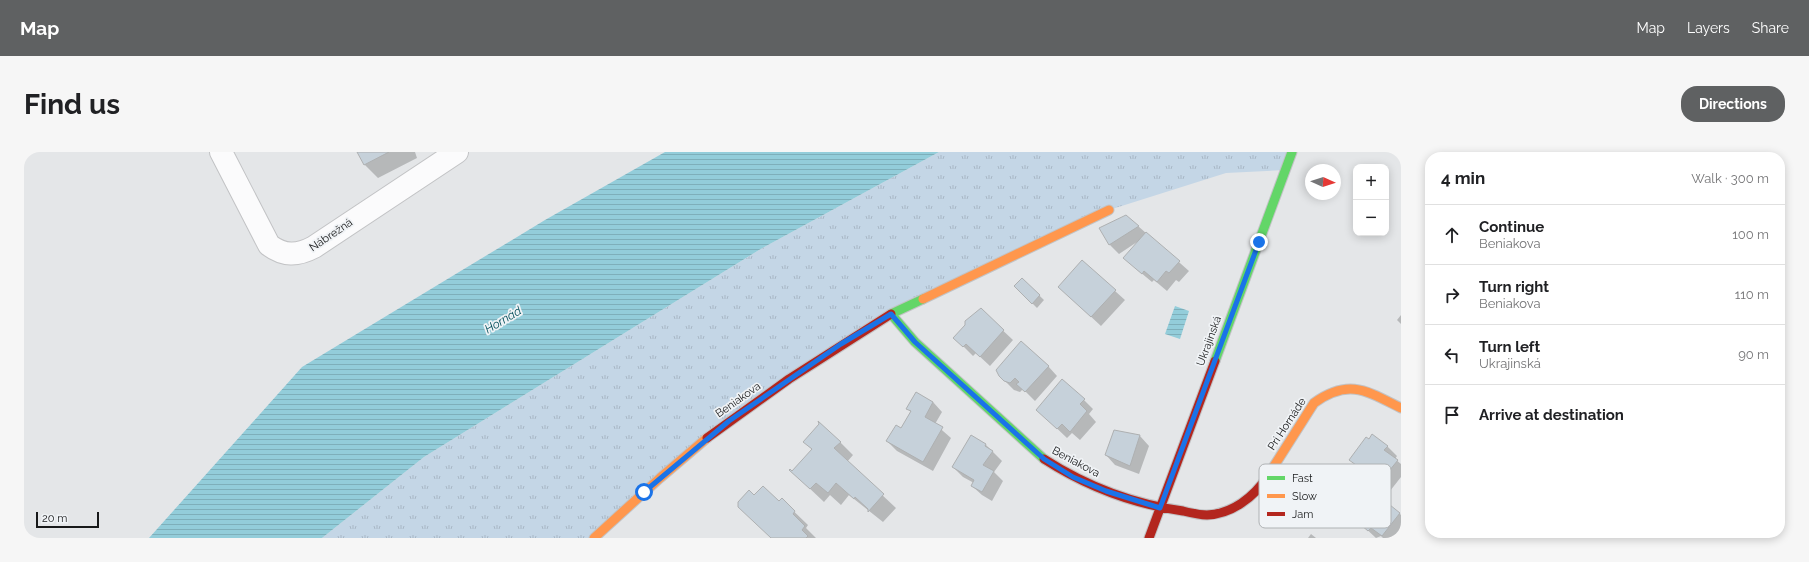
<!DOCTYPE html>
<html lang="en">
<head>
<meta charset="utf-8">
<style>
	:root { --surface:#fff; --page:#f6f6f6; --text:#202124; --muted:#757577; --line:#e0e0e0; --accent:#5f6162 }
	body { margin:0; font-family:Raleway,sans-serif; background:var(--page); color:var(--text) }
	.controls { position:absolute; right:12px; top:12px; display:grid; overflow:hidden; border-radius:8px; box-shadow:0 2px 10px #0003 }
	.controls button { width:36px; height:36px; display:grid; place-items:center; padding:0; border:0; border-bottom:1px solid var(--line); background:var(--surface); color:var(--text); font:20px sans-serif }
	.compass { position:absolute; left:1281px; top:12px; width:36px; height:36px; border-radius:50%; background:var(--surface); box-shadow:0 2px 10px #0003; rotate:93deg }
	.scale { position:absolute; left:12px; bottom:10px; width:63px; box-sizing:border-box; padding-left:4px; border:2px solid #18191a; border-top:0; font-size:11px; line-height:14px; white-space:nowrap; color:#18191a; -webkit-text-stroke:3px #f0f3f6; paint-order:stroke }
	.stop { position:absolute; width:12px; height:12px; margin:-9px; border:3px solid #1a73e8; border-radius:50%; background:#fff }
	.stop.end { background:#1a73e8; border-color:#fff; box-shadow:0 1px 4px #0008 }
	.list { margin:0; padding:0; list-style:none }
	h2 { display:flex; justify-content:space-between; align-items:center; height:52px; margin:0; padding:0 16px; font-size:17px }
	h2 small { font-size:13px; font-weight:400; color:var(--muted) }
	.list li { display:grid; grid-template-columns:26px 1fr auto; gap:12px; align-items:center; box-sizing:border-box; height:60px; padding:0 16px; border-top:1px solid var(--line) }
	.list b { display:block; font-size:15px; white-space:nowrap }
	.list p { margin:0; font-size:13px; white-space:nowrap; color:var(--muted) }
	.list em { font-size:13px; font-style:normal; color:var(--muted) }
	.icon { flex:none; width:22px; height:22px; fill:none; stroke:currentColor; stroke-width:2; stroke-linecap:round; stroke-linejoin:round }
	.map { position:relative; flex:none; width:1377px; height:386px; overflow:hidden; border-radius:16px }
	header { display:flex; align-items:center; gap:24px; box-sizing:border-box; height:56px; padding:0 20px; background:var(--accent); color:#fff }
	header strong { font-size:19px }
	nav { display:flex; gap:22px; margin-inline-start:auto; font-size:14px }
	.intro { display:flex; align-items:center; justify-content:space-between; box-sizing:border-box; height:96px; padding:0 24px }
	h1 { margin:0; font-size:28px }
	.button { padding:10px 18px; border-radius:16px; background:var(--accent); color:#fff; font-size:14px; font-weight:700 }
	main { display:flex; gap:24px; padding:0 24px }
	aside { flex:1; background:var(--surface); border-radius:16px; box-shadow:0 2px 10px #0003 }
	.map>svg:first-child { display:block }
	.grass { fill:url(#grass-tufts) }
	.water { fill:url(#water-rules) }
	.shadow { fill:#0003 }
	.building { fill:#c6d1da; stroke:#aeb0b1 }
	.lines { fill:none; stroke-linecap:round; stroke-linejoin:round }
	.street-casing { stroke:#c2c3c5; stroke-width:24 }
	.fast-casing { stroke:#c2c3c5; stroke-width:11 }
	.slow-casing { stroke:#c2c3c5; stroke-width:11 }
	.jam-casing { stroke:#c2c3c5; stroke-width:11 }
	.street { stroke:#fbfbfc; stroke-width:22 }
	.fast { stroke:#63d668; stroke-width:9 }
	.slow { stroke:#ff974d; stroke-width:9 }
	.jam { stroke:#b3261e; stroke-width:9 }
	.route { stroke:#1a73e8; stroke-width:5 }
	.labels { text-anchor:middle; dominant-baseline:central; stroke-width:3.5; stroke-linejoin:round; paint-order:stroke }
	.street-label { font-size:11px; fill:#18191a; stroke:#f0f3f6 }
	.water-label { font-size:12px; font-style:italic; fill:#004d5a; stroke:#f0f3f6 }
	.key { fill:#f0f3f6; stroke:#afb2b4; stroke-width:1 }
	.key-label { font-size:11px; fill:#18191a }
</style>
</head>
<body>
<header>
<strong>Map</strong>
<nav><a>Map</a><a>Layers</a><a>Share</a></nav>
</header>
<div class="intro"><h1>Find us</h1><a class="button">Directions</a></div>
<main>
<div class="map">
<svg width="1377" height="386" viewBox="0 0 1377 386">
	<defs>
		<pattern id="grass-tufts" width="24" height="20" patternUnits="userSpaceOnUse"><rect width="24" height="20" fill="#c4d6e6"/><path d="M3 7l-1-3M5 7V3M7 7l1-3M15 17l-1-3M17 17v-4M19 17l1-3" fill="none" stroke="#a8b7c5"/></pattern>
		<pattern id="water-rules" width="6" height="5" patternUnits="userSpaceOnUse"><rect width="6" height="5" fill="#93cdda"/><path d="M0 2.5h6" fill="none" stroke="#7eafba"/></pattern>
	</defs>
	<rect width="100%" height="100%" fill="#e4e6e8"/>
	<path class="grass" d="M 915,0 L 1268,0 L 1261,18 L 1202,21 L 1085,58 L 867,162 L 705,269 L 577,386 L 298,386 L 400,305 L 735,98 Z"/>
	<path class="water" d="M 641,0 L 915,0 L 735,98 L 400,305 L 298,386 L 125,386 L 278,215 L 521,68 Z
		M 1151,154 L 1165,159 L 1156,187 L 1141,182 Z"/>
	<path class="shadow" d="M 334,0 L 391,0 L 393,6 L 354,26 L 340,12 Z
		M 1114,74 L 1165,119 L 1155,130 L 1152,128 L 1143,139 L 1130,128 L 1128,130 L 1110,115 L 1113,90 L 1095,102 L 1086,93 L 1076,76 Z
		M 998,127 L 1020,148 L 1013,156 L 991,134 Z
		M 1035,135 L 1091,139 L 1101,148 L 1077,174 Z
		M 957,158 L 989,188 L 966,214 L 952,201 L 949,204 L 931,186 Z
		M 1377,163 L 1377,172 L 1373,168 Z
		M 1024,214 L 1033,224 L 1011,249 L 999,237 L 996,240 L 990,238 L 976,224 Z
		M 892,241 L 909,250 L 918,260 L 911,272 L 927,286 L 909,319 L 873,299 L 863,289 L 877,277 L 887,260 L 883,256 Z
		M 1060,248 L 1069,257 L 1065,262 L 1072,270 L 1056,288 L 1048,281 L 1043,286 L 1023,267 Z
		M 1091,279 L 1116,284 L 1125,294 L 1115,322 L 1091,313 L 1082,303 Z
		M 947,284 L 962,293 L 978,309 L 970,320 L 979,329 L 968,349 L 958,343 L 948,334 L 950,331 L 939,325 L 929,315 Z
		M 780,290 L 816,290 L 829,303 L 823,310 L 872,356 L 859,370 L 825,343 L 817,353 L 806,343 L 800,350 L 782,333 L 789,298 Z
		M 1363,294 L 1373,304 L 1371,307 L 1377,312 L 1377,325 L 1366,339 L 1336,317 L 1327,308 Z
		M 730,344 L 755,351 L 758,348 L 784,373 L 782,376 L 792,386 L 748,386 Z
		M 1329,360 L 1375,361 L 1377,363 L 1377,386 L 1359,386 L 1357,384 L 1352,386 L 1338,373 L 1340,371 Z
		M 1287,382 L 1292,386 L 1284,386 Z"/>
	<path class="building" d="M 333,0 L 365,0 L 340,13 Z
		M 1102,63 L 1115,74 L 1085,93 L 1075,76 Z
		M 1122,80 L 1156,109 L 1145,121 L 1142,119 L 1133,130 L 1120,119 L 1118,122 L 1099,106 Z
		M 1058,108 L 1092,138 L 1067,165 L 1034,135 Z
		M 998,126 L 1016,143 L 1008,152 L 990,134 Z
		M 957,156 L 980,178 L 956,205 L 942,192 L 939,195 L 929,186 L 941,173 L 941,169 Z
		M 997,189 L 1025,214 L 1001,240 L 992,232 L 995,230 L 991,226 L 986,231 L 980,229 L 975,224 L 972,218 Z
		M 1038,227 L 1061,247 L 1056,252 L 1063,259 L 1046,280 L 1038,272 L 1033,277 L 1012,258 Z
		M 892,240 L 909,250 L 901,265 L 919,275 L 899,310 L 862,289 L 872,273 L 877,276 L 887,259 L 882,257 Z
		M 794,269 L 817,290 L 810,296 L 860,342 L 844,360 L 844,357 L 831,345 L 830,347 L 812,331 L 804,341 L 792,331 L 786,337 L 765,318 L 766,317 L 768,319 L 788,297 L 779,290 L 795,272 Z
		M 1090,278 L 1116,283 L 1106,314 L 1081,303 Z
		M 1348,282 L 1364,294 L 1360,298 L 1374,308 L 1356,330 L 1325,308 L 1342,285 L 1345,287 Z
		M 947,283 L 962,292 L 961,294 L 969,299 L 959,313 L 970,319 L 958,340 L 947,334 L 950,328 L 928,315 Z
		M 739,334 L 755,349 L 758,346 L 771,359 L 769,362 L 781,374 L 778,378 L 784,384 L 782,386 L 747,386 L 714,355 L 714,350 L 725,338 L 730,343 Z
		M 1346,337 L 1376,361 L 1358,384 L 1347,376 L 1344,379 L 1337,373 L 1340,370 L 1328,360 Z"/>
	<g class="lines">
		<g class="street-casing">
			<path id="street" d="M 197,0 L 245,93 C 260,104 273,104 290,95 L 433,0"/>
		</g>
		<g class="fast-casing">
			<path id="fast" d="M 899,147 L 867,162 L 891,190 L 1020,307
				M 1191,209 L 1268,0"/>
		</g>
		<g class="slow-casing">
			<path id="slow" d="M 899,147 L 1085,58
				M 1243,325 L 1290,251 C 1325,226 1343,239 1377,256
				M 570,386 L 636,326 L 683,286"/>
		</g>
		<g class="jam-casing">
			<path id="jam" d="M 683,286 L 765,227 L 867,162
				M 1020,307 C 1062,334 1109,352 1159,359 C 1167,361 1175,363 1183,363 C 1208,362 1230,345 1243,325
				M 1125,386 L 1191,209"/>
		</g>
		<use href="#street" class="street"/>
		<use href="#fast" class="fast"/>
		<use href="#slow" class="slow"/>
		<use href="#jam" class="jam"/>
	</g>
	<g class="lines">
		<path class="route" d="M 620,340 L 705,269 L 817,192 L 867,162 L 891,190 L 1020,307 L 1049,325 L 1082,339 L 1136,356 L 1235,90"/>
	</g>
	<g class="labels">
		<g class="street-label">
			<text transform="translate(307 83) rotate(-34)">Nábrežná</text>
			<text transform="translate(1185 189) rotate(-70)">Ukrajinská</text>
			<text transform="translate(714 248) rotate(-35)">Beniakova</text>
			<text transform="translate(1263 272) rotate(-57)">Pri Hornáde</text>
			<text transform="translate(1052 310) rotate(28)">Beniakova</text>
		</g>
		<g class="water-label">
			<text transform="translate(479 168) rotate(-31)">Hornád</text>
		</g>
	</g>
	<rect x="1235" y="312" width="132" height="64" rx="6" class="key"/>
	<rect x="1243" y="324" width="18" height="4" fill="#63d668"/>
	<rect x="1243" y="342" width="18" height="4" fill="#ff974d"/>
	<rect x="1243" y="360" width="18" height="4" fill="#b3261e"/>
	<g class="key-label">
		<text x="1268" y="330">Fast</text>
		<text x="1268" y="348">Slow</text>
		<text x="1268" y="366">Jam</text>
	</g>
</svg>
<div class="controls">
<button>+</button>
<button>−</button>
</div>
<svg class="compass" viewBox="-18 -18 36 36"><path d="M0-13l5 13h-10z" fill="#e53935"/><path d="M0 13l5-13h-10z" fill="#757577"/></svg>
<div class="scale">20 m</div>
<div class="stop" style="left:620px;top:340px"></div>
<div class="stop end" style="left:1235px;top:90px"></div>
</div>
<aside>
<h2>4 min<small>Walk · 300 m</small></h2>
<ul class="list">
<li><svg class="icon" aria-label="ahead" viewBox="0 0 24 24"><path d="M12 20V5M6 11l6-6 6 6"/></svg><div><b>Continue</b><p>Beniakova</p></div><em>100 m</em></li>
<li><svg class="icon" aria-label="right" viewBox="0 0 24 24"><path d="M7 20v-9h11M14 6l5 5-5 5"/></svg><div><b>Turn right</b><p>Beniakova</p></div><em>110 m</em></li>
<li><svg class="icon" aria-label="left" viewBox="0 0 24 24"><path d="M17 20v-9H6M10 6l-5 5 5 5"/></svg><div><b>Turn left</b><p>Ukrajinská</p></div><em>90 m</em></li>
<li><svg class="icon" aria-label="arrive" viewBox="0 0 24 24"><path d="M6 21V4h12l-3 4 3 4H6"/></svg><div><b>Arrive at destination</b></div></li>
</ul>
</aside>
</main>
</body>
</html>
